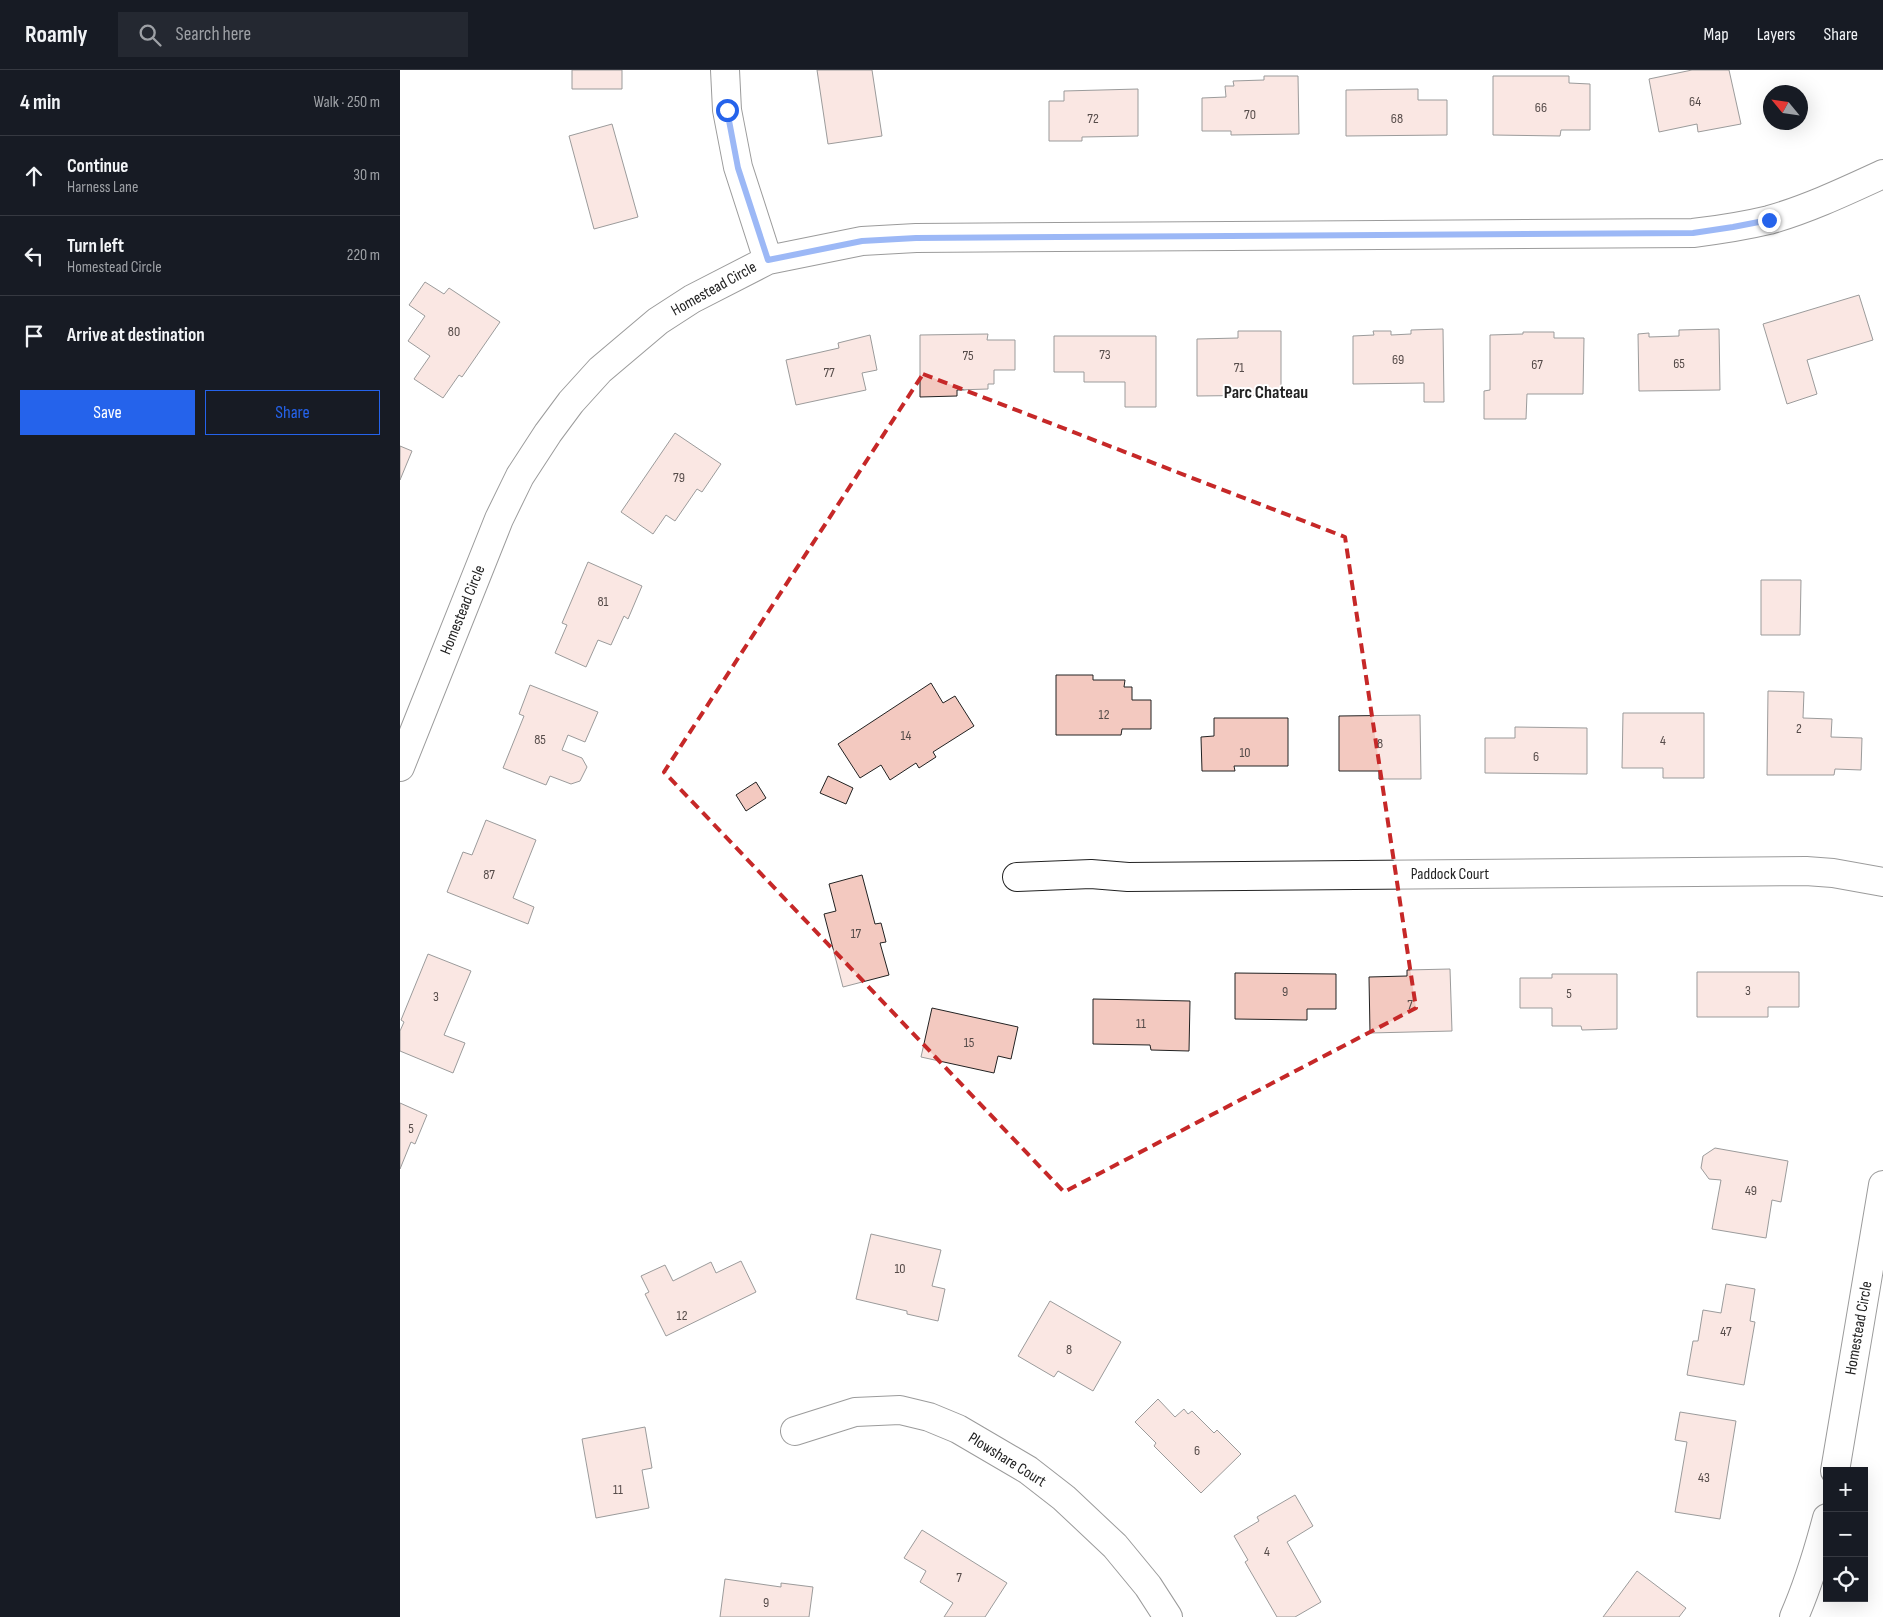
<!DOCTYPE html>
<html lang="en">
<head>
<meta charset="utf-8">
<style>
	:root { --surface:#171b24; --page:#242831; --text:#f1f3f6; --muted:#9ea1a6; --line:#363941; --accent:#2563eb }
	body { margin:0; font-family:"Sofia Sans Condensed",sans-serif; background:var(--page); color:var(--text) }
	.controls { position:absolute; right:15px; bottom:15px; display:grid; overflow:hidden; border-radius:0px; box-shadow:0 5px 20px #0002 }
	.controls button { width:45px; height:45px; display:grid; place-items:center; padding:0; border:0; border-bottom:1px solid var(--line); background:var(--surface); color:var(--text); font:25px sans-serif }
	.compass { position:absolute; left:1363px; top:15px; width:45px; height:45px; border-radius:50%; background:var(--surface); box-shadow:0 5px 20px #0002; rotate:299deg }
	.stop { position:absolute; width:15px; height:15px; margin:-11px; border:4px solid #2563eb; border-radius:50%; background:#fff }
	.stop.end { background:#2563eb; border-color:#fff; box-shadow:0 1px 5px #0008 }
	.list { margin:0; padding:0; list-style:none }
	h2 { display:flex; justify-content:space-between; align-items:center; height:65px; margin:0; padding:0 20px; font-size:21px }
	h2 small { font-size:16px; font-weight:400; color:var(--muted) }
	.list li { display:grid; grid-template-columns:32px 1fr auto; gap:15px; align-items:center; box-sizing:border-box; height:80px; padding:0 20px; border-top:1px solid var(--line) }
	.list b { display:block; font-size:19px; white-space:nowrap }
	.list p { margin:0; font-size:16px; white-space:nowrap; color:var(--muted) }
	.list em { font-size:16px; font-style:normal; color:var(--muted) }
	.actions { display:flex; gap:10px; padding:15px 20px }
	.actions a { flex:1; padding:11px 0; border:1px solid var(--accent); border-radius:0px; text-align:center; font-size:18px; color:var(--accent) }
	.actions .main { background:var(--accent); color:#fff }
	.icon { flex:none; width:28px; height:28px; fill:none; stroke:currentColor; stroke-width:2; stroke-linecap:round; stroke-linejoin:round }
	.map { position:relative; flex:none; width:1483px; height:1547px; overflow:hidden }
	header { display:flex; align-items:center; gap:30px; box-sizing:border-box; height:70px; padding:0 25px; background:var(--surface); border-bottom:1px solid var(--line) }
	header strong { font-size:24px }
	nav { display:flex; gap:28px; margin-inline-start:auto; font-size:18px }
	.search { width:350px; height:45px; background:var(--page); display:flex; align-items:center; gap:12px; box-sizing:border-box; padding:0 18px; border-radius:0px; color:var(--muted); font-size:19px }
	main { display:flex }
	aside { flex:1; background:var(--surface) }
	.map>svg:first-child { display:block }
	.building { fill:#f3c9c0; stroke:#222 }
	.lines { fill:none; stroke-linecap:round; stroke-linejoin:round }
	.street-casing { stroke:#222; stroke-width:30 }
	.street { stroke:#fff; stroke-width:28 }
	.route { stroke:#2563eb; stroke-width:6 }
	.marked { fill:none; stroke:#c62828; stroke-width:4; stroke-dasharray:10 6; stroke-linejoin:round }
	.labels { text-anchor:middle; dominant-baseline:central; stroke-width:4; stroke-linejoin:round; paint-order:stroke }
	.number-label { font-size:14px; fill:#564c4a }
	.street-label { font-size:16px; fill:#222; stroke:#fff }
	.neighbourhood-label { font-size:18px; font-weight:bold; fill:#222; stroke:#fff }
</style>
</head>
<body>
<header>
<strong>Roamly</strong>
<div class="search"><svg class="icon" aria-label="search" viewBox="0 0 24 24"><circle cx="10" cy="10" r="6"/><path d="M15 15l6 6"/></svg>Search here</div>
<nav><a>Map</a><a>Layers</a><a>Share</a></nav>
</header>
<main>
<aside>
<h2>4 min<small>Walk · 250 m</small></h2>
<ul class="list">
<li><svg class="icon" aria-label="ahead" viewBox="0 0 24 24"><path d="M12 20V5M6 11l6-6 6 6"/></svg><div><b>Continue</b><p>Harness Lane</p></div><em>30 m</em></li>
<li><svg class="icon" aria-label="left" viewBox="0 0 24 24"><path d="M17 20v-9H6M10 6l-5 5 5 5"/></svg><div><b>Turn left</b><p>Homestead Circle</p></div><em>220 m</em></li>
<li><svg class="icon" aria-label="arrive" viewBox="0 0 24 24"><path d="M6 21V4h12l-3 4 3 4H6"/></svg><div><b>Arrive at destination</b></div></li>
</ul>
<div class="actions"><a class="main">Save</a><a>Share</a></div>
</aside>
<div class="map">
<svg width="1483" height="1547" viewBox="0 0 1483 1547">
	<rect width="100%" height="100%" fill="#fff"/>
	<path class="building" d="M 172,0 L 222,0 L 222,19 L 172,19 Z
		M 417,0 L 472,0 L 482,66 L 428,74 Z
		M 1292,0 L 1329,0 L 1341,54 L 1298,62 L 1297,54 L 1259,62 L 1249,9 Z
		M 864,6 L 898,6 L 899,64 L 831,65 L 831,61 L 802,61 L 802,28 L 826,27 L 825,16 L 834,16 L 833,11 L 864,10 Z
		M 1093,6 L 1169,6 L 1169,13 L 1190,14 L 1190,60 L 1161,60 L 1160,66 L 1093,65 Z
		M 738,19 L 738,66 L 682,67 L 682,71 L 649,71 L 649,31 L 664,31 L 664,21 Z
		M 1018,19 L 1018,30 L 1047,30 L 1047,65 L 946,66 L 946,20 Z
		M 212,54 L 238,147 L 194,159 L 169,66 Z
		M 25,212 L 44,224 L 49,218 L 100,252 L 62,307 L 59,305 L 43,328 L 14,309 L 30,286 L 8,271 L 25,246 L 9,235 Z
		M 1459,225 L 1473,270 L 1407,290 L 1417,324 L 1387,334 L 1363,254 Z
		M 1043,259 L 1044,332 L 1024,332 L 1024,313 L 953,314 L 953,266 L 974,265 L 973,261 L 991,261 L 991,265 L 1011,264 L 1011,260 Z
		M 1319,259 L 1320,320 L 1239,321 L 1238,264 L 1249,263 L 1249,267 L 1279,266 L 1279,260 Z
		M 838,261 L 881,261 L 881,325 L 797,326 L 797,269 L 838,268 Z
		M 1123,262 L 1154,262 L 1154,268 L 1184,268 L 1183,324 L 1127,324 L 1126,349 L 1084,349 L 1084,321 L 1090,320 L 1090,265 L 1123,264 Z
		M 588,264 L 587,270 L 615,270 L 615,300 L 594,300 L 594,314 L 588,314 L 588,319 L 557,320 L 557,326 L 520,327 L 520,265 Z
		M 470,265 L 477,300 L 462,303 L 466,320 L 396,335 L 386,290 L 439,278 L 438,273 Z
		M 654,266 L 756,266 L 756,337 L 725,337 L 725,312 L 684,312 L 684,302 L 654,302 Z
		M 275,363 L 321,394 L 302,422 L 297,419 L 275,451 L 266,445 L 253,464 L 221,442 Z
		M 0,376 L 12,381 L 0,410 Z
		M 188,492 L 242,516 L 228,549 L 224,546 L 211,575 L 198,570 L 186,597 L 155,583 L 167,555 L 162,553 Z
		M 1361,510 L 1401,510 L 1400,565 L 1361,565 Z
		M 656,605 L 693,605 L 693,610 L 725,610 L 724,617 L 732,617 L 732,630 L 751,630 L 751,659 L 722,659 L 721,665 L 656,665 Z
		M 531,613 L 543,633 L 555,626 L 574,656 L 533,682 L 536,687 L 519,698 L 516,693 L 490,710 L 481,695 L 460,708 L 438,674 Z
		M 130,615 L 198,642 L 185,672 L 168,665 L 162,680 L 182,688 L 187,697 L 180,711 L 171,714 L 150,706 L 146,715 L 103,698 L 124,646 L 119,644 Z
		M 1368,621 L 1404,622 L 1403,648 L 1432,649 L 1431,667 L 1462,668 L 1461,700 L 1435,699 L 1434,705 L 1367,705 Z
		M 1223,643 L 1304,643 L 1304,708 L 1263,708 L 1263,698 L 1222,698 Z
		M 1020,645 L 1021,709 L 979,709 L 979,701 L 939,701 L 939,646 Z
		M 814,648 L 888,648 L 888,696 L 834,696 L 835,701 L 802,701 L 801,667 L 814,666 Z
		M 1115,657 L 1187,658 L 1187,704 L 1085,703 L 1085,668 L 1115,668 Z
		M 428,706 L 453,718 L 446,734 L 420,723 Z
		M 356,712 L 366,728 L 346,741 L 336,725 Z
		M 86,750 L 136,770 L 113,828 L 134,837 L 128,854 L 47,822 L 63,782 L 72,785 Z
		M 462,805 L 475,854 L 481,853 L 486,872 L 480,873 L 489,905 L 443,917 L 424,844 L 436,841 L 429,814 Z
		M 28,884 L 71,901 L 44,965 L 65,973 L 53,1003 L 0,981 L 0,961 L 4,952 L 1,950 Z
		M 1050,899 L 1052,961 L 970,963 L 969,907 L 1007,906 L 1007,900 Z
		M 1297,902 L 1399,902 L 1399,937 L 1368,937 L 1368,947 L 1297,947 Z
		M 835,903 L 936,904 L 936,939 L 907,939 L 907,950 L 835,949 Z
		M 1152,904 L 1217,904 L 1217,959 L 1182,960 L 1181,956 L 1152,956 L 1152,938 L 1120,938 L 1120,908 L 1152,908 Z
		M 693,929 L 790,931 L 789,981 L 751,980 L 750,975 L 693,974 Z
		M 532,938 L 618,957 L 611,989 L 598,986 L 594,1003 L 521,987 Z
		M 0,1033 L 27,1045 L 15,1074 L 11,1072 L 0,1099 Z
		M 1315,1078 L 1388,1091 L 1381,1132 L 1372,1130 L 1366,1168 L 1312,1159 L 1321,1110 L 1309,1109 L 1301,1098 L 1303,1086 Z
		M 471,1164 L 541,1180 L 532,1216 L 545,1219 L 538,1251 L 507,1244 L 507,1241 L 456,1229 Z
		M 341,1191 L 356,1222 L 266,1266 L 245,1224 L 249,1222 L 241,1206 L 265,1195 L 273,1211 L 311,1192 L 316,1203 Z
		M 1326,1214 L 1355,1219 L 1350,1251 L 1355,1252 L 1344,1315 L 1287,1305 L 1293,1271 L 1298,1271 L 1303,1240 L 1321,1243 Z
		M 650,1231 L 721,1272 L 693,1321 L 658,1301 L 654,1307 L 618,1286 Z
		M 758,1329 L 775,1347 L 784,1339 L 788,1344 L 792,1341 L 814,1363 L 817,1360 L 841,1384 L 801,1423 L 754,1376 L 756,1373 L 735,1352 Z
		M 1280,1342 L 1336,1351 L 1320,1449 L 1275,1442 L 1287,1372 L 1275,1370 Z
		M 245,1357 L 252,1398 L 242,1400 L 249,1438 L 196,1448 L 182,1369 Z
		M 895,1425 L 913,1456 L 887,1472 L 921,1532 L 895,1547 L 877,1547 L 845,1492 L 848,1490 L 834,1466 L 859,1451 L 857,1447 Z
		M 522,1460 L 607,1513 L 585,1547 L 544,1547 L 553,1533 L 520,1512 L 526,1501 L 504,1488 Z
		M 1237,1501 L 1286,1538 L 1279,1547 L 1203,1547 Z
		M 325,1509 L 381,1517 L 381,1513 L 413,1517 L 409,1547 L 320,1547 Z"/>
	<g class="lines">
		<g class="street-casing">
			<path id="street" d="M 325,0 L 327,40 L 338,97 L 368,190
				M 0,697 L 99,449 L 120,406 L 148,363 L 171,332 L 200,300 L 258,251 L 292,229 L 368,190 L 462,171 L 516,168 L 1293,163 C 1318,160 1344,156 1369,150 C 1408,139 1446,121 1483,104
				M 617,807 L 691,804 L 728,807 L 1406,801 L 1433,803 L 1483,812
				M 395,1361 L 455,1342 L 500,1340 L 529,1347 L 558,1359 L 628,1400 L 664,1428 L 715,1476 L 748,1516 L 768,1547
				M 1435,1401 L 1483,1115
				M 1394,1547 C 1408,1515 1418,1482 1427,1448"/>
		</g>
		<use href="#street" class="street"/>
	</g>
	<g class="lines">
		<path class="route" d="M 327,40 L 338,98 L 368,190 L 462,171 L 516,168 L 1293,163 L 1333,157 L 1369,150"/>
	</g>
	<path d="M0 0H1483V1547H0ZM 523,304 L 945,467 L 1016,938 L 664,1122 L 264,702 Z" fill="#fff" fill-opacity=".55" fill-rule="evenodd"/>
	<path class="marked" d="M 523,304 L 945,467 L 1016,938 L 664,1122 L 264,702 Z"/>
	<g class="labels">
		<g class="number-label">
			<text x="1295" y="31">64</text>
			<text x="1141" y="37">66</text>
			<text x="850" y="44">70</text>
			<text x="693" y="48">72</text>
			<text x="997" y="48">68</text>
			<text x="54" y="261">80</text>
			<text x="705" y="284">73</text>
			<text x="568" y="285">75</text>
			<text x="998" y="289">69</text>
			<text x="1279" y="293">65</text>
			<text x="1137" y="294">67</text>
			<text x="839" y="297">71</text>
			<text x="429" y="302">77</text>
			<text x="279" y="407">79</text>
			<text x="203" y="531">81</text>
			<text x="704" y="644">12</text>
			<text x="1399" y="658">2</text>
			<text x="506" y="665">14</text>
			<text x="140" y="669">85</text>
			<text x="1263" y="670">4</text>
			<text x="980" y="673">8</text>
			<text x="845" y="682">10</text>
			<text x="1136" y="686">6</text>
			<text x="89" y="804">87</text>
			<text x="456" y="863">17</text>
			<text x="1348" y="920">3</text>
			<text x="885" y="921">9</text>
			<text x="1169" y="923">5</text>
			<text x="36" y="926">3</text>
			<text x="1010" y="934">7</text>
			<text x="741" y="953">11</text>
			<text x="569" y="972">15</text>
			<text x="11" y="1058">5</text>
			<text x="1351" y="1120">49</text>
			<text x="500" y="1198">10</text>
			<text x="282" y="1245">12</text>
			<text x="1326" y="1261">47</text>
			<text x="669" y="1279">8</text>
			<text x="797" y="1380">6</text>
			<text x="1304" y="1407">43</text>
			<text x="218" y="1419">11</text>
			<text x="867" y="1481">4</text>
			<text x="559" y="1507">7</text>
			<text x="366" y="1532">9</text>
		</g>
		<g class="street-label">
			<text transform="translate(314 219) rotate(-29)">Homestead Circle</text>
			<text transform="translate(63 540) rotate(-68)">Homestead Circle</text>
			<text x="1050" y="804">Paddock Court</text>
			<text transform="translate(1459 1258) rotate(-80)">Homestead Circle</text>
			<text transform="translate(607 1390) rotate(32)">Plowshare Court</text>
		</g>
		<g class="neighbourhood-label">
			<text x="866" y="322">Parc Chateau</text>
		</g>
	</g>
</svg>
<div class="controls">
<button>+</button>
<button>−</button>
<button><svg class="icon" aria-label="locate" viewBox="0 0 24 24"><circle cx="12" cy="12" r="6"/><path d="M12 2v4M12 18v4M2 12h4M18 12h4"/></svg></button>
</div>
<svg class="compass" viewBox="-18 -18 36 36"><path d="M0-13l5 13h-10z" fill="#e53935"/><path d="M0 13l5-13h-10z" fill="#9ea1a6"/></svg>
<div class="stop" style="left:327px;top:40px"></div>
<div class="stop end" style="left:1369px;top:150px"></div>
</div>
</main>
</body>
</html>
